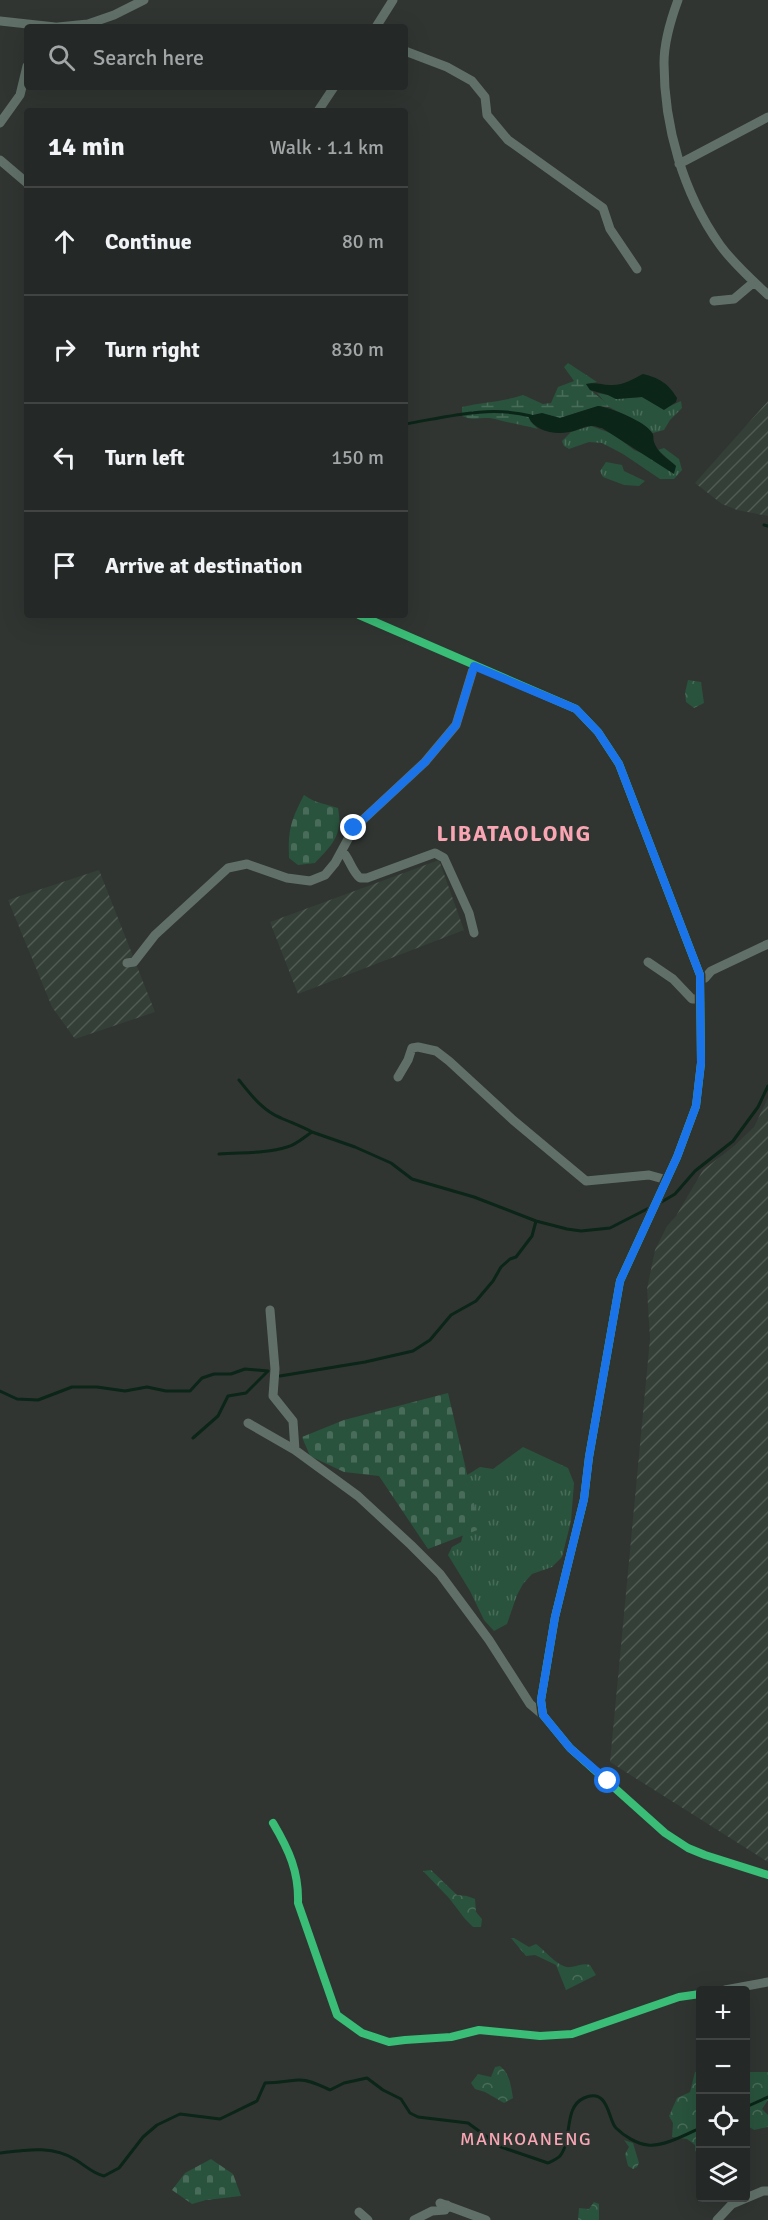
<!DOCTYPE html>
<html lang="en">
<head>
<meta charset="utf-8">
<style>
	:root { --surface:#242826; --page:#303432; --text:#f1f3f6; --muted:#a3a6a7; --line:#414443 }
	body { margin:0; font-family:Signika,sans-serif; background:var(--page); color:var(--text) }
	.controls { position:absolute; right:18px; bottom:18px; display:grid; overflow:hidden; border-radius:6px; box-shadow:0 6px 24px #0002 }
	.controls button { width:54px; height:54px; display:grid; place-items:center; padding:0; border:0; border-bottom:2px solid var(--line); background:var(--surface); color:var(--text); font:30px sans-serif }
	.stop { position:absolute; width:18px; height:18px; margin:-14px; border:4px solid #1a73e8; border-radius:50%; background:#fff }
	.stop.end { background:#1a73e8; border-color:#fff; box-shadow:0 2px 6px #0008 }
	.list { margin:0; padding:0; list-style:none }
	h2 { display:flex; justify-content:space-between; align-items:center; height:78px; margin:0; padding:0 24px; font-size:26px }
	h2 small { font-size:20px; font-weight:400; color:var(--muted) }
	.list li { display:grid; grid-template-columns:39px 1fr auto; gap:18px; align-items:center; box-sizing:border-box; height:108px; padding:0 24px; border-top:2px solid var(--line) }
	.list b { display:block; font-size:22px; white-space:nowrap }
	.list em { font-size:20px; font-style:normal; color:var(--muted) }
	.icon { flex:none; width:33px; height:33px; fill:none; stroke:currentColor; stroke-width:2; stroke-linecap:round; stroke-linejoin:round }
	.map { position:relative; flex:none; width:768px; height:2220px; overflow:hidden }
	.search { position:absolute; background:var(--surface); box-shadow:0 6px 24px #0002; left:24px; top:24px; width:384px; height:66px; display:flex; align-items:center; gap:15px; box-sizing:border-box; padding:0 21px; border-radius:6px; color:var(--muted); font-size:22px }
	.panel { position:absolute; background:var(--surface); box-shadow:0 6px 24px #0002; left:24px; top:108px; width:384px; height:510px; border-radius:6px }
	.map>svg:first-child { display:block }
	.industrial { fill:url(#industrial-furrows) }
	.grass { fill:url(#grass-tufts) }
	.forest { fill:url(#forest-crowns) }
	.wetland { fill:url(#wetland-marsh) }
	.cemetery { fill:url(#cemetery-stones) }
	.water { fill:#0b2518 }
	.lines { fill:none; stroke-linecap:round; stroke-linejoin:round }
	.stream { stroke:#0b2518; stroke-width:3 }
	.minor { stroke:#607068; stroke-width:9 }
	.cycleway-casing { stroke:#2f3632; stroke-width:11 }
	.cycleway { stroke:#3abd76; stroke-width:8 }
	.route { stroke:#1a73e8; stroke-width:8 }
	.labels { text-anchor:middle; dominant-baseline:central; stroke-width:4.5; stroke-linejoin:round; paint-order:stroke }
	.neighbourhood-label { font-size:18px; letter-spacing:1.5px; fill:#f9a5b3; stroke:#2f3632 }
	.district-label { font-size:22px; font-weight:bold; letter-spacing:1.5px; fill:#f9a5b3; stroke:#2f3632 }
</style>
</head>
<body>
<div class="map">
<svg width="768" height="2220" viewBox="0 0 768 2220">
	<defs>
		<pattern id="industrial-furrows" width="10" height="10" patternUnits="userSpaceOnUse" patternTransform="scale(1.5)"><rect width="10" height="10" fill="#333f37"/><path d="M-1 1l2-2M0 10L10 0M9 11l2-2" fill="none" stroke="#515b54"/></pattern>
		<pattern id="grass-tufts" width="24" height="20" patternUnits="userSpaceOnUse" patternTransform="scale(1.5)"><rect width="24" height="20" fill="#29533d"/><path d="M3 7l-1-3M5 7V3M7 7l1-3M15 17l-1-3M17 17v-4M19 17l1-3" fill="none" stroke="#486c59"/></pattern>
		<pattern id="forest-crowns" width="20" height="18" patternUnits="userSpaceOnUse" patternTransform="scale(1.5)"><rect width="20" height="18" fill="#29533d"/><path d="M2 6a3 3 0 1 1 6 0M12 15a3 3 0 1 1 6 0" fill="none" stroke="#486c59"/></pattern>
		<pattern id="wetland-marsh" width="20" height="14" patternUnits="userSpaceOnUse" patternTransform="scale(1.5)"><rect width="20" height="14" fill="#29533d"/><path d="M1 5h8M5 5V1M11 12h8M15 12V8" fill="none" stroke="#486c59"/></pattern>
		<pattern id="cemetery-stones" width="16" height="16" patternUnits="userSpaceOnUse" patternTransform="scale(1.5)"><rect width="16" height="16" fill="#29533d"/><path d="M2 7V4a2 2 0 0 1 4 0v3zM10 15v-3a2 2 0 0 1 4 0v3z" fill="#486c59"/></pattern>
	</defs>
	<rect width="100%" height="100%" fill="#303532"/>
	<path class="industrial" d="M 768,401 L 768,516 L 737,510 L 722,504 L 695,483 Z
		M 439,860 L 464,930 L 298,994 L 270,922 Z
		M 99,870 L 155,1012 L 75,1039 L 52,1007 L 8,900 Z
		M 768,1098 L 768,1862 L 610,1762 L 650,1339 L 647,1289 L 655,1250 L 667,1226 L 676,1216 L 703,1170 L 734,1146 L 754,1127 Z"/>
	<path class="grass" d="M 597,393 L 608,395 L 616,399 L 642,397 L 664,409 L 681,401 L 682,408 L 670,420 L 664,430 L 653,433 L 642,424 L 609,407 Z
		M 591,426 L 613,434 L 634,450 L 676,466 L 658,450 L 664,448 L 679,459 L 682,470 L 674,479 L 660,479 L 623,454 L 602,443 L 589,442 L 569,449 L 564,446 L 562,441 L 571,432 Z
		M 606,462 L 622,465 L 624,471 L 645,481 L 639,486 L 624,485 L 603,477 L 600,471 Z
		M 523,1447 L 568,1468 L 574,1483 L 571,1521 L 562,1557 L 552,1567 L 532,1574 L 523,1584 L 517,1595 L 507,1624 L 494,1631 L 484,1620 L 470,1591 L 448,1555 L 452,1547 L 461,1542 L 465,1528 L 459,1480 L 480,1467 L 493,1469 Z"/>
	<path class="forest" d="M 688,680 L 701,682 L 704,703 L 694,708 L 686,702 L 685,693 Z
		M 431,1870 L 457,1895 L 467,1896 L 475,1899 L 476,1912 L 482,1919 L 481,1927 L 473,1927 L 465,1919 L 449,1898 L 423,1871 Z
		M 511,1938 L 514,1938 L 529,1947 L 536,1944 C 546,1951 559,1969 571,1967 C 579,1966 583,1963 590,1965 L 596,1975 L 566,1990 L 556,1965 L 535,1955 L 526,1956 Z
		M 500,2066 C 510,2074 511,2086 513,2098 L 504,2103 L 485,2092 L 475,2089 L 471,2083 L 478,2074 L 491,2077 L 495,2067 Z
		M 700,2071 L 700,2153 L 695,2151 L 695,2145 L 687,2139 L 672,2137 L 673,2123 L 669,2116 L 677,2098 L 690,2092 L 695,2072 Z
		M 751,2072 L 768,2072 L 768,2100 L 762,2109 L 768,2115 L 768,2127 L 754,2130 L 746,2125 L 746,2073 Z
		M 624,2140 L 633,2143 L 639,2163 L 637,2167 L 633,2169 L 628,2166 L 625,2154 L 629,2147 Z
		M 594,2202 L 599,2204 L 599,2220 L 578,2220 L 579,2208 L 589,2209 Z"/>
	<path class="wetland" d="M 568,363 L 597,382 L 586,384 C 592,394 602,397 609,407 L 598,406 L 560,418 L 542,414 L 530,421 L 538,429 C 523,425 509,423 495,419 C 483,416 475,422 462,416 L 462,407 C 483,402 503,402 523,395 L 543,404 L 551,403 L 558,387 L 574,381 L 564,367 Z"/>
	<path class="cemetery" d="M 304,795 C 317,804 323,803 338,808 C 343,835 333,844 315,863 L 298,865 L 289,858 C 288,829 291,820 304,795 Z
		M 448,1393 L 480,1529 L 428,1549 L 379,1476 L 344,1472 L 310,1456 L 302,1437 L 344,1420 Z
		M 211,2159 L 233,2174 L 241,2196 L 206,2200 L 192,2204 L 172,2190 L 185,2173 Z"/>
	<path class="water" d="M 643,374 C 659,378 668,383 677,398 L 676,402 L 664,410 L 642,397 L 616,399 L 608,395 L 590,390 L 586,384 C 596,382 601,385 610,385 C 623,386 633,379 643,374 Z
		M 598,406 C 609,407 647,422 652,433 C 654,435 653,439 654,442 C 657,452 668,459 676,466 L 674,474 L 602,428 C 599,428 596,426 593,426 C 585,425 577,431 569,432 C 554,435 534,431 528,416 L 542,413 L 560,418 Z"/>
	<g class="lines">
		<path class="stream" d="M 405,424 C 447,417 488,405 531,416
			M 764,525 L 768,526
			M 239,1080 C 251,1095 263,1111 281,1118 C 292,1123 301,1126 312,1132
			M 219,1154 C 241,1152 265,1154 287,1147 C 296,1145 304,1137 312,1132 L 355,1147 L 391,1163 L 412,1179 L 474,1197 L 536,1221 L 567,1229 L 581,1231 L 610,1228 L 649,1208
			M 658,1204 L 675,1194 L 695,1171 L 733,1141 L 758,1107 L 768,1086
			M 280,1376 L 365,1362 L 413,1351 L 430,1340 L 451,1315 L 476,1301 L 493,1281 L 501,1267 L 510,1259 L 516,1257 L 532,1236 L 536,1221
			M 0,1391 L 17,1399 L 38,1400 L 72,1387 L 97,1387 L 125,1391 L 147,1387 L 166,1391 L 190,1391 L 202,1378 L 214,1374 L 231,1374 L 245,1369 L 268,1371
			M 193,1438 L 218,1416 L 228,1396 L 246,1393 L 268,1371
			M 746,2107 L 768,2097
			M 0,2153 C 25,2150 53,2145 76,2160 C 86,2166 92,2173 104,2176 L 119,2168 L 143,2137 L 157,2125 L 180,2114 L 220,2119 L 257,2101 L 265,2083 C 278,2083 286,2081 298,2080 C 309,2079 321,2086 330,2090 L 344,2083 L 367,2078 L 383,2090 L 401,2099 L 410,2113 L 418,2117 L 468,2123 L 501,2147 L 548,2163 C 552,2161 557,2159 560,2156 C 573,2140 563,2107 584,2098 C 609,2087 608,2120 616,2128 C 624,2136 637,2144 648,2145 C 663,2147 687,2134 700,2128"/>
		<path class="minor" d="M 678,0 C 671,19 664,42 664,63 C 664,126 683,193 720,245 C 733,263 752,280 768,295
			M 0,21 L 55,27
			M 58,27 L 88,24 L 114,15 L 144,0
			M 376,27 L 393,0
			M 405,51 L 447,67 L 472,81 L 485,97 L 487,115 L 508,140 L 603,208 L 610,229 L 637,269
			M 318,111 L 334,87
			M 0,123 L 20,95 L 27,66
			M 0,160 L 27,183
			M 679,164 L 768,117
			M 714,301 L 734,299 L 754,282
			M 359,615 L 576,709 L 598,732 L 619,764 L 700,975 L 701,1063 L 696,1106 L 677,1157 L 620,1281 L 589,1457 L 584,1499 L 555,1617 L 541,1700 L 543,1715 L 570,1748 L 665,1833 L 688,1848 L 705,1855 L 768,1875
			M 342,851 C 350,859 351,870 360,878 L 367,878 L 435,853 L 444,858 L 469,913 L 474,933
			M 648,962 L 673,979 L 692,999 L 699,999
			M 127,963 L 134,962 L 155,935 L 228,868 L 247,864 L 287,878 L 310,881 L 325,875 L 335,863 L 354,828 L 425,762 L 456,725 L 474,666
			M 700,975 L 705,978 L 711,971 L 768,944
			M 398,1077 L 408,1060 L 412,1048 L 418,1047 L 436,1051 L 449,1061 L 513,1120 L 586,1181 L 649,1175 L 667,1180
			M 270,1310 L 275,1369 L 273,1396 L 293,1421 L 295,1450
			M 248,1423 L 295,1450 L 358,1496 L 411,1545 L 440,1574 L 489,1640 L 530,1704 L 543,1715
			M 273,1823 C 289,1850 299,1872 298,1903 L 337,2015 L 362,2033 L 389,2042 L 405,2040 L 451,2037 L 479,2030 L 540,2036 L 572,2034 L 679,1997 L 700,1994
			M 725,1990 L 768,1982
			M 440,2203 L 486,2220
			M 359,2212 L 368,2220
			M 414,2220 L 432,2211 L 445,2210 L 447,2205
			M 717,2220 L 732,2204 L 763,2191 L 768,2191"/>
		<g class="cycleway-casing">
			<path id="cycleway" d="M 359,615 L 576,709 L 598,732 L 619,764 L 700,975 L 701,1063 L 696,1106 L 677,1157 L 620,1281 L 589,1457 L 584,1499 L 555,1617 L 541,1700 L 543,1715 L 570,1748 L 665,1833 L 688,1848 L 705,1855 L 768,1875
				M 273,1823 C 289,1850 299,1872 298,1903 L 337,2015 L 362,2033 L 389,2042 L 405,2040 L 451,2037 L 479,2030 L 540,2036 L 572,2034 L 679,1997 L 700,1994"/>
		</g>
		<use href="#cycleway" class="cycleway"/>
	</g>
	<g class="lines">
		<path class="route" d="M 354,828 L 425,762 L 456,725 L 474,666 L 576,709 L 598,732 L 619,764 L 700,975 L 701,1063 L 696,1106 L 677,1157 L 620,1281 L 589,1457 L 584,1499 L 555,1617 L 541,1700 L 543,1715 L 570,1748 L 608,1781"/>
	</g>
	<g class="labels">
		<g class="neighbourhood-label">
			<text x="526" y="2139">MANKOANENG</text>
		</g>
		<g class="district-label">
			<text x="514" y="833">LIBATAOLONG</text>
		</g>
	</g>
</svg>
<div class="controls">
<button>+</button>
<button>−</button>
<button><svg class="icon" aria-label="locate" viewBox="0 0 24 24"><circle cx="12" cy="12" r="6"/><path d="M12 2v4M12 18v4M2 12h4M18 12h4"/></svg></button>
<button><svg class="icon" aria-label="layers" viewBox="0 0 24 24"><path d="M12 4l9 5-9 5-9-5zM3 14l9 5 9-5"/></svg></button>
</div>
<div class="stop" style="left:608px;top:1781px"></div>
<div class="stop end" style="left:354px;top:828px"></div>
<div class="search"><svg class="icon" aria-label="search" viewBox="0 0 24 24"><circle cx="10" cy="10" r="6"/><path d="M15 15l6 6"/></svg>Search here</div>
<section class="panel">
<h2>14 min<small>Walk · 1.1 km</small></h2>
<ul class="list">
<li><svg class="icon" aria-label="ahead" viewBox="0 0 24 24"><path d="M12 20V5M6 11l6-6 6 6"/></svg><div><b>Continue</b></div><em>80 m</em></li>
<li><svg class="icon" aria-label="right" viewBox="0 0 24 24"><path d="M7 20v-9h11M14 6l5 5-5 5"/></svg><div><b>Turn right</b></div><em>830 m</em></li>
<li><svg class="icon" aria-label="left" viewBox="0 0 24 24"><path d="M17 20v-9H6M10 6l-5 5 5 5"/></svg><div><b>Turn left</b></div><em>150 m</em></li>
<li><svg class="icon" aria-label="arrive" viewBox="0 0 24 24"><path d="M6 21V4h12l-3 4 3 4H6"/></svg><div><b>Arrive at destination</b></div></li>
</ul>
</section>
</div>
</body>
</html>
